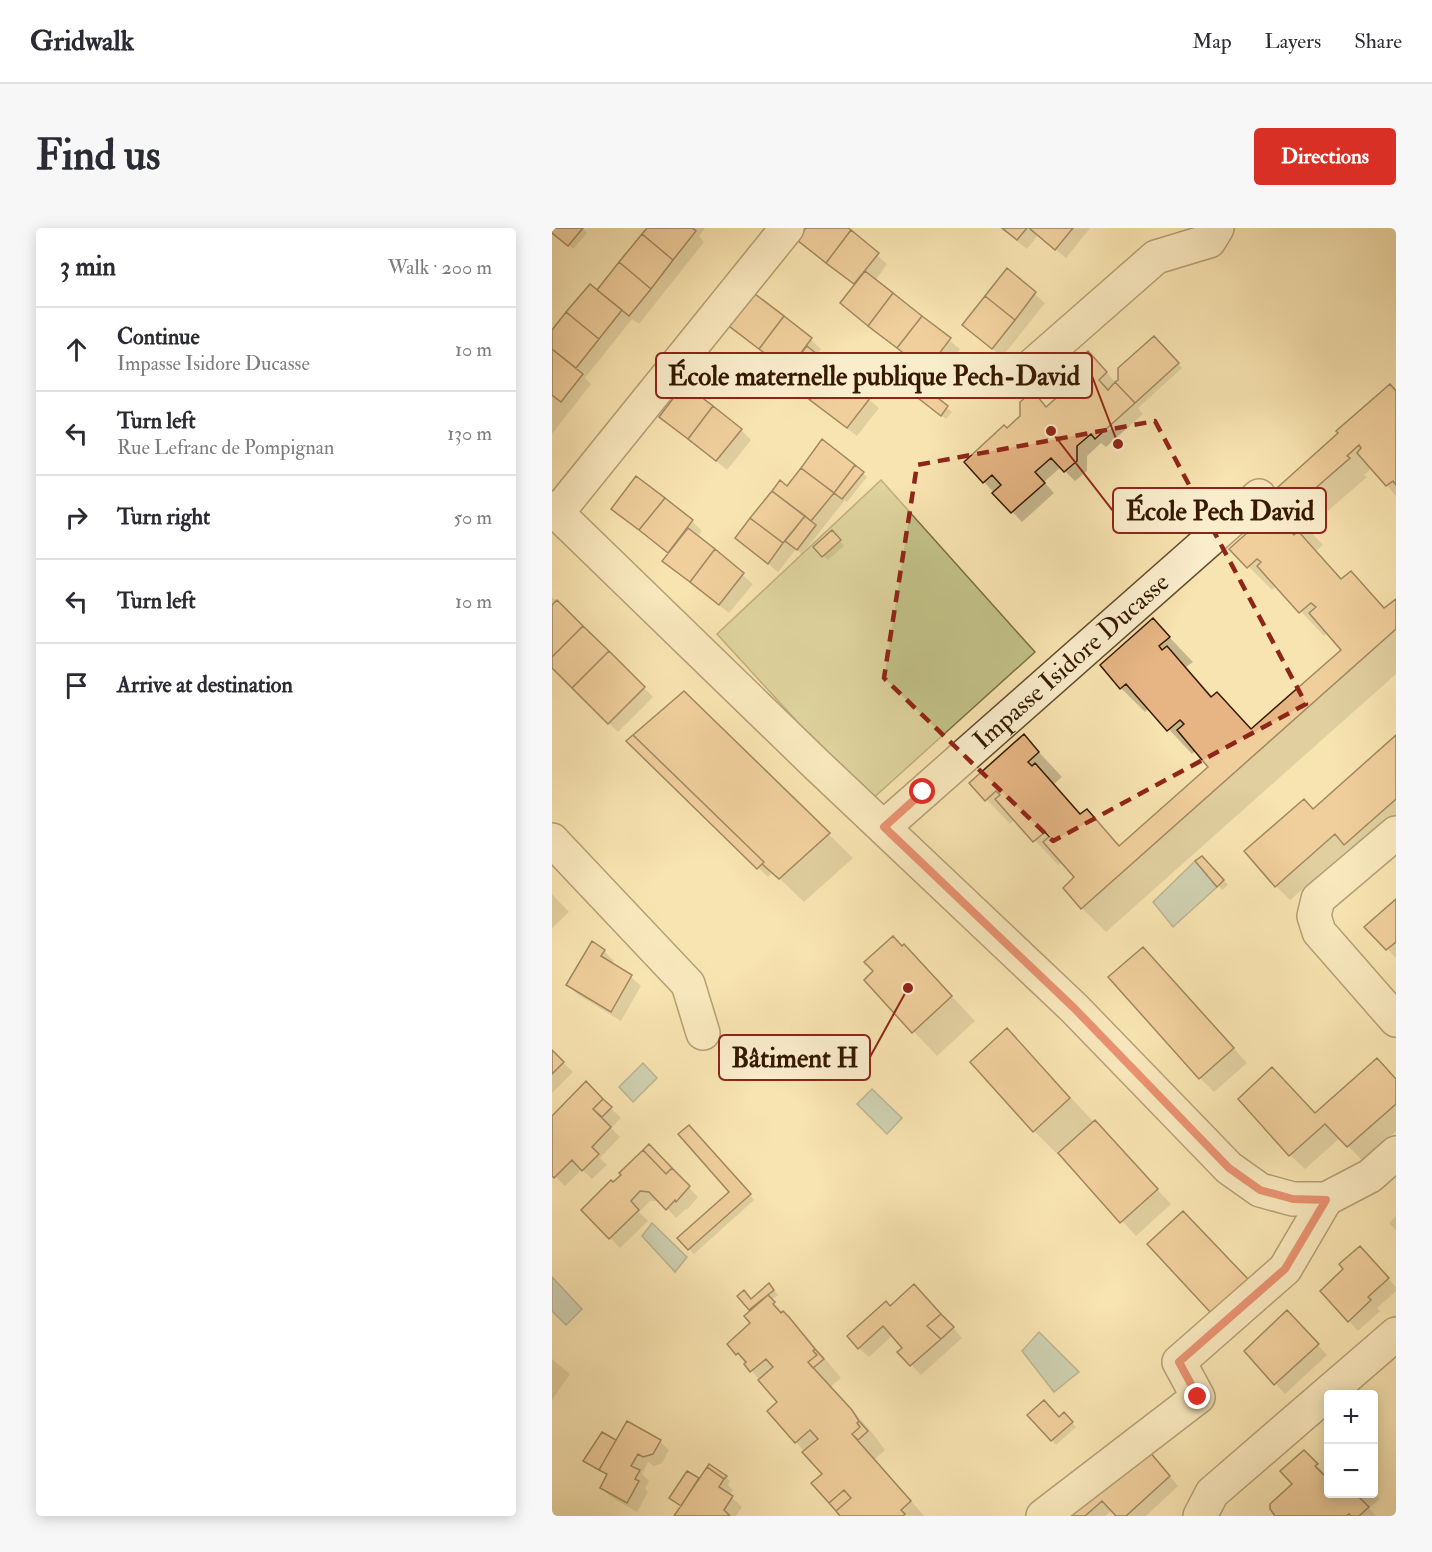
<!DOCTYPE html>
<html lang="en">
<head>
<meta charset="utf-8">
<style>
	:root { --surface:#fff; --page:#f7f7f7; --text:#2b2b33; --muted:#7c7c81; --line:#e1e1e2; --accent:#d93025 }
	body { margin:0; font-family:"IM FELL Double Pica",serif; background:var(--page); color:var(--text) }
	.controls { position:absolute; right:18px; bottom:18px; display:grid; overflow:hidden; border-radius:6px; box-shadow:0 3px 15px #0003 }
	.controls button { width:54px; height:54px; display:grid; place-items:center; padding:0; border:0; border-bottom:2px solid var(--line); background:var(--surface); color:var(--text); font:30px sans-serif }
	.stop { position:absolute; width:18px; height:18px; margin:-14px; border:4px solid #d93025; border-radius:50%; background:#fff }
	.stop.end { background:#d93025; border-color:#fff; box-shadow:0 2px 6px #0008 }
	.list { margin:0; padding:0; list-style:none }
	h2 { display:flex; justify-content:space-between; align-items:center; height:78px; margin:0; padding:0 24px; font-size:26px }
	h2 small { font-size:20px; font-weight:400; color:var(--muted) }
	.list li { display:grid; grid-template-columns:39px 1fr auto; gap:18px; align-items:center; box-sizing:border-box; height:84px; padding:0 24px; border-top:2px solid var(--line) }
	.list b { display:block; font-size:22px; white-space:nowrap }
	.list p { margin:0; font-size:20px; white-space:nowrap; color:var(--muted) }
	.list em { font-size:20px; font-style:normal; color:var(--muted) }
	.icon { flex:none; width:33px; height:33px; fill:none; stroke:currentColor; stroke-width:2; stroke-linecap:round; stroke-linejoin:round }
	.map { position:relative; flex:none; width:844px; height:1288px; overflow:hidden; border-radius:6px }
	header { display:flex; align-items:center; gap:36px; box-sizing:border-box; height:84px; padding:0 30px; background:var(--surface); border-bottom:2px solid var(--line) }
	header strong { font-size:28px }
	nav { display:flex; gap:33px; margin-inline-start:auto; font-size:21px }
	.intro { display:flex; align-items:center; justify-content:space-between; box-sizing:border-box; height:144px; padding:0 36px }
	h1 { margin:0; font-size:42px }
	.button { padding:15px 27px; border-radius:6px; background:var(--accent); color:#fff; font-size:21px; font-weight:700 }
	main { display:flex; gap:36px; padding:0 36px }
	aside { flex:1; background:var(--surface); border-radius:6px; box-shadow:0 3px 15px #0003 }
	.map>svg:first-child { display:block }
	.green { fill:#c2c288; stroke:#7c6e44; stroke-width:1.5 }
	.water { fill:#a0bcb5; stroke:#767b6d; stroke-width:1.5 }
	.shadow { fill:#0003 }
	.building { fill:#e6b583; stroke:#361900; stroke-width:1.5 }
	.lines { fill:none; stroke-linecap:round; stroke-linejoin:round }
	.minor-casing { stroke:#664c2c; stroke-width:36 }
	.minor { stroke:#faedcc; stroke-width:33 }
	.route { stroke:#d93025; stroke-width:8 }
	.marked { fill:none; stroke:#8f2418; stroke-width:4.5; stroke-dasharray:12 8; stroke-linejoin:round }
	.labels { text-anchor:middle; dominant-baseline:central; stroke-width:4.5; stroke-linejoin:round; paint-order:stroke }
	.street-label { font-size:26px; fill:#361900; stroke:#faedcc }
	.leader { fill:none; stroke:#8f2418; stroke-width:2 }
	.callout-dot { fill:#8f2418; stroke:#faedcc; stroke-width:2 }
	.callout { fill:#faedcc; stroke:#8f2418; stroke-width:2 }
	.callout-label { font-size:27px; text-anchor:middle; font-weight:bold; fill:#361900 }
</style>
</head>
<body>
<header>
<strong>Gridwalk</strong>
<nav><a>Map</a><a>Layers</a><a>Share</a></nav>
</header>
<div class="intro"><h1>Find us</h1><a class="button">Directions</a></div>
<main>
<aside>
<h2>3 min<small>Walk · 200 m</small></h2>
<ul class="list">
<li><svg class="icon" aria-label="ahead" viewBox="0 0 24 24"><path d="M12 20V5M6 11l6-6 6 6"/></svg><div><b>Continue</b><p>Impasse Isidore Ducasse</p></div><em>10 m</em></li>
<li><svg class="icon" aria-label="left" viewBox="0 0 24 24"><path d="M17 20v-9H6M10 6l-5 5 5 5"/></svg><div><b>Turn left</b><p>Rue Lefranc de Pompignan</p></div><em>130 m</em></li>
<li><svg class="icon" aria-label="right" viewBox="0 0 24 24"><path d="M7 20v-9h11M14 6l5 5-5 5"/></svg><div><b>Turn right</b></div><em>50 m</em></li>
<li><svg class="icon" aria-label="left" viewBox="0 0 24 24"><path d="M17 20v-9H6M10 6l-5 5 5 5"/></svg><div><b>Turn left</b></div><em>10 m</em></li>
<li><svg class="icon" aria-label="arrive" viewBox="0 0 24 24"><path d="M6 21V4h12l-3 4 3 4H6"/></svg><div><b>Arrive at destination</b></div></li>
</ul>
</aside>
<div class="map">
<svg width="844" height="1288" viewBox="0 0 844 1288">
	<rect width="100%" height="100%" fill="#f8e4b1"/>
	<filter id="stains"><feTurbulence type="fractalNoise" baseFrequency=".00333" numOctaves="4"/><feColorMatrix values="0 0 0 0 .2 0 0 0 0 .09 0 0 0 0 .02 0 0 0 .5 -.17"/></filter>
	<radialGradient id="worn" r=".72"><stop offset=".6" stop-color="#630" stop-opacity="0"/><stop offset="1" stop-color="#630" stop-opacity=".3"/></radialGradient>
	<path class="green" d="M 329,252 L 483,424 L 318,573 L 165,406 Z"/>
	<path class="water" d="M 643,633 L 665,659 L 621,699 L 601,674 Z
		M 91,835 L 105,850 L 81,874 L 67,859 Z
		M 320,861 L 350,890 L 335,906 L 305,876 Z
		M 100,995 L 135,1029 L 123,1044 L 90,1008 Z
		M 0,1049 L 30,1081 L 14,1097 L 0,1083 Z
		M 487,1104 L 527,1144 L 502,1164 L 470,1123 Z"/>
	<path class="shadow" d="M 0,0 L 30,0 L 35,5 L 21,21 L 0,3 Z
		M 97,0 L 153,0 L 147,8 L 152,14 L 87,96 L 80,91 L 56,121 L 33,150 L 39,156 L 0,206 L 0,105 L 45,64 Z
		M 256,0 L 293,0 L 335,36 L 323,53 L 408,121 L 385,152 L 290,75 L 303,58 L 247,12 Z
		M 448,0 L 538,0 L 514,30 L 486,7 L 475,21 Z
		M 455,42 L 493,75 L 450,129 L 412,97 Z
		M 203,68 L 259,112 L 269,121 L 264,127 L 327,180 L 305,208 L 241,160 L 232,150 L 237,143 L 189,107 L 179,98 Z
		M 602,110 L 630,140 L 586,180 L 591,186 L 554,219 L 549,215 L 535,228 L 535,243 L 523,253 L 509,239 L 492,254 L 502,265 L 470,294 L 432,254 L 455,202 L 495,180 L 546,134 L 564,155 Z
		M 365,155 L 400,184 L 394,191 L 363,167 Z
		M 844,164 L 844,268 L 820,240 L 812,247 L 815,249 L 762,295 L 744,277 Z
		M 109,189 L 189,202 L 199,212 L 175,242 Z
		M 311,245 L 315,249 L 295,274 L 293,272 L 250,326 L 244,321 L 226,344 L 185,310 L 235,260 Z
		M 84,250 L 140,293 L 150,303 L 145,309 L 201,356 L 177,385 L 122,342 L 117,326 L 61,281 Z
		M 731,275 L 771,317 L 764,323 L 790,352 L 799,345 L 833,380 L 844,373 L 844,446 L 554,704 L 530,680 L 524,650 L 510,634 L 506,637 L 463,591 L 458,596 L 419,555 L 472,508 L 510,549 L 502,556 L 530,587 L 534,583 L 569,618 L 658,539 L 644,522 L 640,526 L 597,480 L 593,484 L 569,460 L 601,392 L 641,434 L 634,439 L 661,469 L 665,466 L 700,502 L 792,422 L 776,404 L 772,408 L 725,358 L 720,362 L 680,322 Z
		M 280,304 L 292,318 L 276,332 L 263,320 Z
		M 0,369 L 101,469 L 66,504 L 0,438 Z
		M 132,465 L 301,630 L 252,674 L 221,644 L 216,649 L 76,513 Z
		M 844,509 L 844,598 L 808,630 L 798,620 L 738,672 L 724,658 L 761,582 Z
		M 650,630 L 676,657 L 670,662 L 666,657 Z
		M 0,666 L 17,684 L 0,700 Z
		M 844,673 L 844,730 L 815,699 Z
		M 591,721 L 695,835 L 662,864 L 648,850 Z
		M 52,723 L 62,733 L 59,736 L 79,749 L 89,758 L 69,793 L 25,766 L 16,757 Z
		M 375,742 L 423,793 L 385,828 L 314,753 L 323,743 Z
		M 455,802 L 619,976 L 584,1008 L 508,925 L 506,927 L 482,903 Z
		M 0,824 L 21,844 L 0,865 Z
		M 844,852 L 844,903 L 810,932 L 788,910 L 753,941 L 738,927 L 764,887 Z
		M 34,856 L 69,890 L 59,900 L 68,909 L 48,930 L 55,937 L 40,951 L 30,941 L 13,958 L 0,945 L 0,890 Z
		M 142,903 L 202,972 L 142,1026 L 127,1010 L 179,964 Z
		M 97,918 L 146,969 L 135,982 L 134,981 L 124,990 L 108,973 L 98,973 L 87,984 L 96,993 L 68,1020 L 31,982 Z
		M 844,988 L 844,1002 L 837,995 Z
		M 817,1030 L 844,1059 L 844,1063 L 825,1080 L 828,1083 L 806,1103 L 797,1093 Z
		M 222,1062 L 226,1067 L 219,1072 L 255,1109 L 289,1150 L 278,1159 L 318,1202 L 333,1222 L 323,1231 L 372,1288 L 290,1288 L 278,1274 L 272,1246 L 244,1214 L 227,1175 L 177,1116 L 201,1095 L 200,1083 L 187,1068 L 200,1073 Z
		M 372,1068 L 410,1110 L 369,1147 L 347,1124 L 353,1120 L 341,1107 L 317,1129 L 307,1120 L 338,1080 Z
		M 745,1094 L 775,1127 L 733,1166 L 694,1123 Z
		M 0,1131 L 18,1146 L 0,1172 Z
		M 477,1187 L 507,1191 L 512,1187 L 524,1199 L 504,1217 Z
		M 63,1213 L 108,1213 L 117,1222 L 110,1235 L 102,1238 L 96,1234 L 90,1246 L 97,1253 L 93,1260 L 96,1264 L 85,1284 L 59,1269 L 50,1260 L 56,1248 L 33,1233 Z
		M 752,1224 L 776,1249 L 776,1266 L 822,1266 L 822,1264 L 828,1271 L 817,1280 L 824,1288 L 725,1288 L 720,1280 L 742,1256 Z
		M 606,1234 L 626,1258 L 594,1288 L 566,1288 L 560,1282 L 553,1288 L 509,1288 Z
		M 174,1249 L 178,1253 L 176,1257 L 181,1262 L 177,1267 L 190,1279 L 184,1288 L 124,1288 L 129,1280 L 136,1281 L 122,1271 L 146,1251 L 147,1253 Z"/>
	<path class="building" d="M 0,0 L 31,0 L 16,18 L 0,5 Z
		M 95,0 L 140,0 L 144,3 L 121,32 L 90,6 Z
		M 254,0 L 296,0 L 299,2 L 274,35 L 245,12 Z
		M 450,0 L 475,0 L 465,12 Z
		M 477,0 L 521,0 L 503,22 Z
		M 299,2 L 327,25 L 302,56 L 274,35 Z
		M 90,6 L 121,32 L 99,61 L 67,34 Z
		M 67,34 L 99,61 L 77,88 L 45,62 Z
		M 455,40 L 484,64 L 463,92 L 433,68 Z
		M 313,43 L 341,65 L 316,98 L 288,75 Z
		M 38,56 L 70,82 L 47,111 L 14,84 Z
		M 341,65 L 370,88 L 345,120 L 316,98 Z
		M 203,66 L 232,88 L 207,121 L 177,98 Z
		M 433,68 L 463,92 L 440,121 L 410,97 Z
		M 14,84 L 47,111 L 24,140 L 0,121 L 0,102 Z
		M 232,88 L 260,110 L 236,142 L 207,121 Z
		M 370,88 L 399,110 L 374,143 L 345,120 Z
		M 602,108 L 627,135 L 583,175 L 563,154 L 566,152 L 566,140 Z
		M 255,118 L 283,141 L 258,172 L 230,150 Z
		M 0,121 L 31,146 L 9,174 L 0,167 Z
		M 536,123 L 555,144 L 547,152 L 556,162 L 563,154 L 583,175 L 543,211 L 539,206 L 525,218 L 525,233 L 512,244 L 499,230 L 483,244 L 493,255 L 459,285 L 440,265 L 449,257 L 440,247 L 431,255 L 412,234 L 452,197 L 455,200 L 468,188 L 468,174 L 481,163 L 494,179 L 511,164 L 501,153 Z
		M 283,141 L 319,169 L 295,200 L 258,172 Z
		M 364,153 L 396,178 L 389,188 L 357,163 Z
		M 132,156 L 161,178 L 136,211 L 107,189 Z
		M 838,156 L 844,163 L 844,257 L 841,253 L 834,258 L 805,225 L 809,220 L 807,217 L 795,228 L 798,230 L 743,278 L 726,259 L 786,205 L 784,203 Z
		M 161,178 L 190,201 L 164,233 L 136,211 Z
		M 270,211 L 303,237 L 282,265 L 249,240 Z
		M 303,237 L 312,244 L 290,271 L 282,265 Z
		M 249,240 L 282,265 L 259,293 L 220,263 L 228,252 L 235,258 Z
		M 84,248 L 113,270 L 87,302 L 59,281 Z
		M 220,263 L 253,288 L 231,315 L 198,290 Z
		M 113,270 L 141,292 L 116,325 L 87,302 Z
		M 731,273 L 748,292 L 738,302 L 742,307 L 746,303 L 789,351 L 799,343 L 832,380 L 844,371 L 844,401 L 529,681 L 511,660 L 522,649 L 491,614 L 497,609 L 493,604 L 481,614 L 443,571 L 448,567 L 444,563 L 433,573 L 417,555 L 472,506 L 487,524 L 476,534 L 480,538 L 483,535 L 528,586 L 535,581 L 567,618 L 656,539 L 625,502 L 632,496 L 628,492 L 615,503 L 574,456 L 568,461 L 548,437 L 601,390 L 618,409 L 607,418 L 610,422 L 615,418 L 659,469 L 665,464 L 699,501 L 789,422 L 757,385 L 764,379 L 759,375 L 747,385 L 705,338 L 709,334 L 705,331 L 695,340 L 677,321 Z
		M 253,288 L 264,297 L 245,322 L 233,313 Z
		M 198,290 L 231,315 L 216,336 L 183,310 Z
		M 136,300 L 163,321 L 138,354 L 110,333 Z
		M 280,302 L 289,312 L 270,329 L 261,319 Z
		M 163,321 L 192,345 L 167,377 L 138,354 Z
		M 5,372 L 31,398 L 0,429 L 0,377 Z
		M 31,398 L 57,423 L 20,460 L 0,440 L 0,429 Z
		M 57,423 L 93,459 L 56,496 L 20,460 Z
		M 132,463 L 278,605 L 227,651 L 210,636 L 212,634 L 81,507 Z
		M 81,507 L 212,634 L 205,641 L 74,513 Z
		M 844,507 L 844,571 L 792,617 L 783,606 L 723,659 L 692,623 L 752,571 L 761,581 Z
		M 650,628 L 672,652 L 665,659 L 643,633 Z
		M 844,671 L 844,714 L 834,722 L 812,699 Z
		M 341,708 L 350,718 L 352,716 L 400,768 L 360,805 L 312,752 L 321,743 L 312,734 Z
		M 40,713 L 53,722 L 49,728 L 80,747 L 59,784 L 14,757 Z
		M 591,719 L 682,820 L 647,851 L 556,749 Z
		M 455,800 L 518,870 L 481,904 L 418,834 Z
		M 0,822 L 12,834 L 0,846 Z
		M 825,830 L 844,851 L 844,876 L 795,919 L 773,896 L 737,928 L 686,871 L 720,839 L 763,885 Z
		M 34,853 L 51,871 L 41,881 L 59,899 L 40,919 L 47,926 L 30,943 L 20,932 L 2,950 L 0,948 L 0,888 Z
		M 51,871 L 60,879 L 50,889 L 41,881 Z
		M 543,892 L 606,961 L 568,995 L 506,925 Z
		M 137,897 L 199,966 L 136,1022 L 125,1010 L 177,964 L 126,906 Z
		M 97,916 L 120,940 L 114,946 L 91,922 Z
		M 91,922 L 114,946 L 120,940 L 138,958 L 124,974 L 123,972 L 114,982 L 97,964 L 88,963 L 79,973 L 87,982 L 57,1011 L 29,982 L 59,952 L 61,954 L 69,947 L 67,945 Z
		M 631,983 L 696,1051 L 659,1085 L 595,1016 Z
		M 808,1018 L 837,1050 L 816,1069 L 819,1072 L 796,1094 L 768,1063 L 791,1041 L 787,1036 Z
		M 217,1055 L 222,1062 L 197,1082 L 185,1068 L 192,1062 L 199,1071 Z
		M 362,1056 L 389,1086 L 375,1098 L 389,1111 L 358,1138 L 345,1124 L 350,1120 L 331,1098 L 306,1121 L 295,1108 L 334,1073 L 338,1078 Z
		M 216,1067 L 223,1074 L 221,1076 L 229,1085 L 231,1083 L 237,1089 L 263,1121 L 261,1123 L 265,1127 L 256,1134 L 300,1182 L 307,1193 L 305,1195 L 308,1199 L 300,1206 L 359,1273 L 349,1282 L 353,1286 L 351,1288 L 288,1288 L 284,1283 L 299,1270 L 292,1262 L 277,1275 L 259,1255 L 270,1246 L 250,1224 L 266,1211 L 258,1202 L 243,1215 L 215,1183 L 225,1174 L 206,1152 L 221,1139 L 214,1131 L 198,1144 L 192,1136 L 194,1134 L 186,1125 L 184,1127 L 175,1116 L 198,1095 L 192,1088 Z
		M 735,1082 L 767,1116 L 722,1157 L 692,1123 Z
		M 389,1086 L 402,1099 L 389,1111 L 375,1098 Z
		M 263,1121 L 272,1131 L 261,1140 L 256,1134 L 265,1127 L 261,1123 Z
		M 492,1172 L 507,1189 L 512,1184 L 521,1194 L 499,1213 L 475,1187 Z
		M 75,1193 L 109,1212 L 101,1226 L 91,1229 L 86,1226 L 79,1238 L 88,1242 L 83,1251 L 87,1253 L 75,1275 L 48,1260 L 55,1246 L 47,1242 Z
		M 307,1193 L 316,1203 L 306,1212 L 300,1206 L 308,1199 L 305,1195 Z
		M 50,1204 L 64,1212 L 47,1242 L 31,1233 Z
		M 752,1222 L 766,1236 L 763,1238 L 776,1251 L 776,1266 L 804,1266 L 817,1279 L 807,1288 L 799,1288 L 797,1286 L 794,1288 L 723,1288 L 718,1281 L 718,1276 L 740,1256 L 728,1243 Z
		M 597,1223 L 618,1248 L 574,1288 L 564,1288 L 550,1273 L 533,1288 L 506,1288 L 541,1258 L 558,1258 Z
		M 157,1236 L 175,1248 L 172,1251 L 155,1239 Z
		M 155,1239 L 172,1251 L 167,1259 L 181,1268 L 172,1282 L 178,1288 L 122,1288 Z
		M 135,1243 L 147,1250 L 129,1278 L 117,1270 Z
		M 292,1262 L 299,1270 L 284,1283 L 277,1275 Z"/>
	<g class="lines">
		<g class="minor-casing">
			<g id="minor">
				<path d="M 482,136 L 604,29 L 657,13 L 665,0"/>
				<path d="M 0,280 L 264,536 L 522,780 L 677,940 L 708,962 L 741,971 L 774,971 L 818,948 L 844,925"/>
				<path d="M 5,285 L 235,0"/>
				<path id="s1" d="M 332,599 L 707,268"/>
				<path d="M 844,605 L 766,671 L 762,688 L 767,704 L 844,792"/>
				<path d="M 0,612 L 136,756 L 151,805"/>
				<path d="M 491,1288 L 646,1169 L 627,1134 L 733,1041 L 774,971"/>
				<path d="M 648,1288 L 660,1265 L 844,1106"/>
			</g>
		</g>
		<use href="#minor" class="minor"/>
	</g>
	<g class="lines">
		<path class="route" d="M 371,564 L 332,599 L 522,780 L 677,940 L 708,962 L 741,971 L 774,972 L 733,1041 L 627,1134 L 646,1169"/>
	</g>
	<path d="M0 0H844V1288H0ZM 603,193 L 754,476 L 501,613 L 332,450 L 365,237 Z" fill="#f8e4b1" fill-opacity=".55" fill-rule="evenodd"/>
	<path class="marked" d="M 603,193 L 754,476 L 501,613 L 332,450 L 365,237 Z"/>
	<g class="labels">
		<g class="street-label">
			<text stroke="none"><textPath href="#s1" startOffset="250">Impasse Isidore Ducasse</textPath></text>
		</g>
	</g>
	<path class="leader" d="M566 216L540 148M499 203L561 283M356 760L318 829"/>
	<g class="callout-dot">
		<circle cx="566" cy="216" r="6"/>
		<circle cx="499" cy="203" r="6"/>
		<circle cx="356" cy="760" r="6"/>
	</g>
	<g class="callout">
		<rect x="104" y="125" width="436" height="45" rx="6"/>
		<rect x="561" y="260" width="213" height="45" rx="6"/>
		<rect x="167" y="807" width="151" height="45" rx="6"/>
	</g>
	<g class="callout-label">
		<text x="322" y="157">École maternelle publique Pech-David</text>
		<text x="668" y="292">École Pech David</text>
		<text x="243" y="839">Bâtiment H</text>
	</g>
	<rect width="100%" height="100%" filter="url(#stains)"/>
	<rect width="100%" height="100%" fill="url(#worn)"/>
</svg>
<div class="controls">
<button>+</button>
<button>−</button>
</div>
<div class="stop" style="left:371px;top:564px"></div>
<div class="stop end" style="left:646px;top:1169px"></div>
</div>
</main>
</body>
</html>
